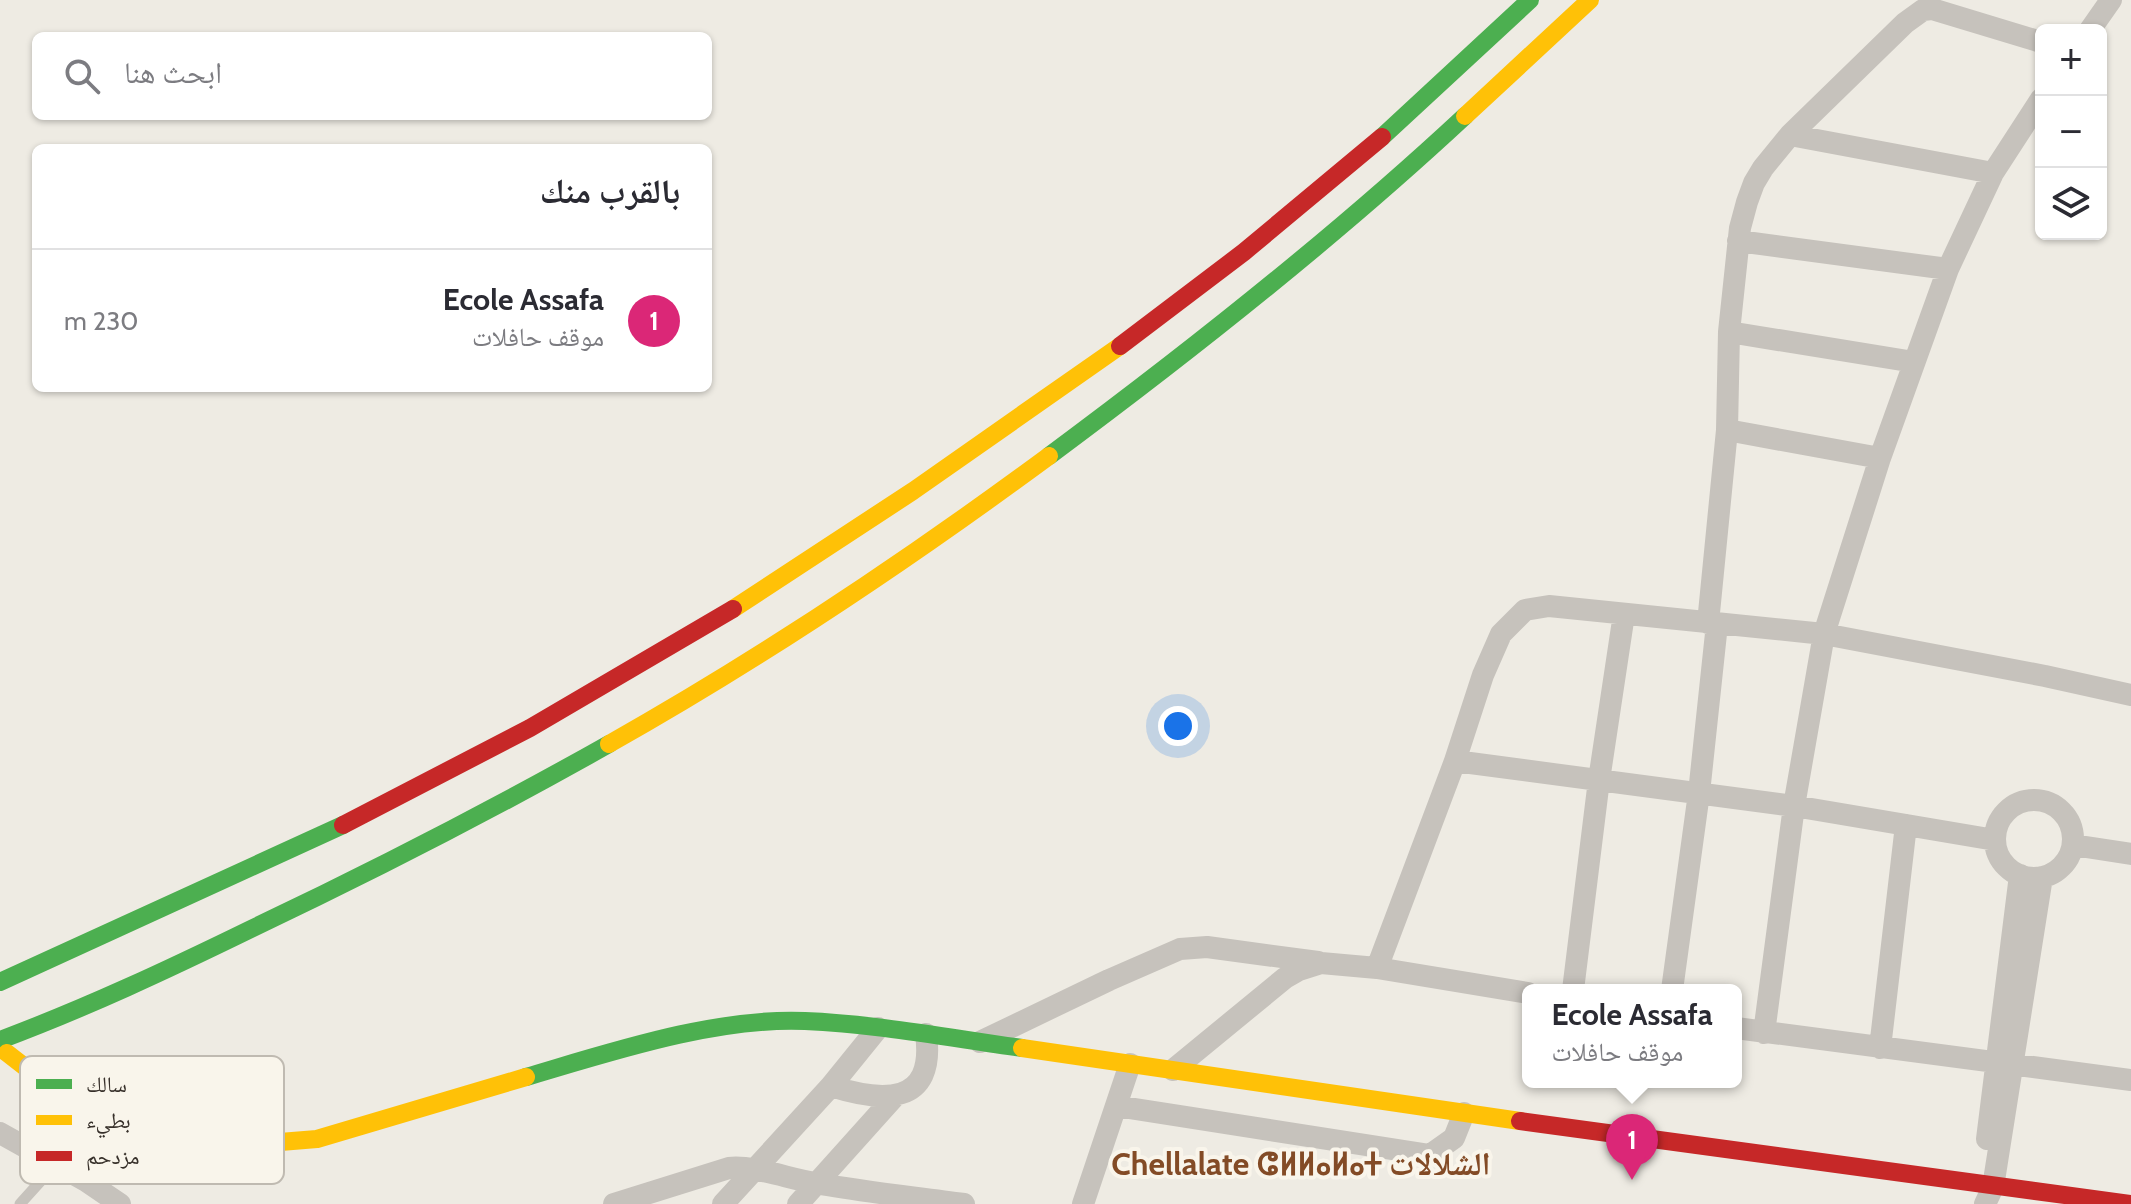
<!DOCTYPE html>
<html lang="ar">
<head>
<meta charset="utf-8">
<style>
	:root { --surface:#fff; --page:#f7f7f7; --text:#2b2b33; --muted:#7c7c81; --line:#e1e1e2; --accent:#db2777 }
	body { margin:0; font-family:Cabin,"Noto Naskh Arabic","Noto Sans Tifinagh",sans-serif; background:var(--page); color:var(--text); direction:rtl }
	.controls { position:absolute; right:24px; top:24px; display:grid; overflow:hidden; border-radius:12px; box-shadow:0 2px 6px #0004 }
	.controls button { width:72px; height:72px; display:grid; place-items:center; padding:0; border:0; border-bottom:2px solid var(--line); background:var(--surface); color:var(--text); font:40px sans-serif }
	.you { position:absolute; left:1178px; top:726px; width:28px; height:28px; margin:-20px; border:6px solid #fff; border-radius:50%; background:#1a73e8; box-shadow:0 0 0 12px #1a73e833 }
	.badge { display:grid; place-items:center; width:52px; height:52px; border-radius:50%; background:var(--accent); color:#fff; font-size:26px; font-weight:700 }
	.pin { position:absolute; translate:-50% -66px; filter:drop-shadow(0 2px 4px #0008) }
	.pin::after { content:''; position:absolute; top:42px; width:28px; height:24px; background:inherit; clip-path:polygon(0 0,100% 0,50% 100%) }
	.popup { position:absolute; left:1522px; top:984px; width:220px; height:104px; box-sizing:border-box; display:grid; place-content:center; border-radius:12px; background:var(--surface); filter:drop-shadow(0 2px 6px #0005); font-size:26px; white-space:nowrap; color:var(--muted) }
	.popup b { font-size:30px; color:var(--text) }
	.popup::after { content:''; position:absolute; left:50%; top:100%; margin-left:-16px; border:16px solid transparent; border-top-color:var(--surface) }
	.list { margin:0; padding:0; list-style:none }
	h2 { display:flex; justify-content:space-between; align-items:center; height:104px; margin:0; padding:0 32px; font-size:34px }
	h2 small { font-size:26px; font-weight:400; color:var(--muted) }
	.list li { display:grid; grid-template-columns:52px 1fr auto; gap:24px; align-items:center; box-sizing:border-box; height:144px; padding:0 32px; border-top:2px solid var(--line) }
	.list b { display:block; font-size:30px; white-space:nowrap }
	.list p { margin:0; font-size:26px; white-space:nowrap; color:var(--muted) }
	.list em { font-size:26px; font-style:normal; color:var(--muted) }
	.icon { flex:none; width:44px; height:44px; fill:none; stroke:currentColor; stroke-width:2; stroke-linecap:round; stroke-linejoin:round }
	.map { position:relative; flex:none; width:2131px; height:1204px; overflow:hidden; direction:ltr }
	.search { position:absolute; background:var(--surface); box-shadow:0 2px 6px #0004; left:32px; top:32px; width:680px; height:88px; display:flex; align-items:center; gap:20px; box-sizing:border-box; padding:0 28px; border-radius:12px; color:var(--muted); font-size:30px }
	.panel { position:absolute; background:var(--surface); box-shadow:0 2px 6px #0004; left:32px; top:144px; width:680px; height:248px; border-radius:12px; direction:rtl }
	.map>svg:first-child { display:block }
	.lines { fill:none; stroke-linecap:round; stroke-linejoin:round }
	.lane { stroke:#c6c2bc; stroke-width:11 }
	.street { stroke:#c6c2bc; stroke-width:22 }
	.fast { stroke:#4caf50; stroke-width:18 }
	.slow { stroke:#ffc107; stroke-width:18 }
	.jam { stroke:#c62828; stroke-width:18 }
	.labels { text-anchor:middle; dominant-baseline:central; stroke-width:8; stroke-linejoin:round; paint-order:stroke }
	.quarter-label { font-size:32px; font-weight:bold; fill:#834b26; stroke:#f9f5eb }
	.key { fill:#f9f5eb; stroke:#bfbab1; stroke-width:2 }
	.key-label { font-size:22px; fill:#37302a }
</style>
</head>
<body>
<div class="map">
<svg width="2131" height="1204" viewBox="0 0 2131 1204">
	<rect width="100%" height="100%" fill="#eeebe3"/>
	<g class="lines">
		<path class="lane" d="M 20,1204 L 56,1164"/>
		<path class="street" d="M 2090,30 L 2111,0
			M 1790,135 L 1993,173
			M 1738,241 L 1948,269
			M 1729,332 L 1914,362
			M 1727,430 L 1880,458
			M 1708,623 L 1727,430 L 1729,332 L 1740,228 L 1747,202 L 1754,183 L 1763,168 L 1790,135 L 1905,23 L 1923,10 L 1932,9 L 2041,42
			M 1455,761 L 1794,806 L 1995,840
			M1995 839a39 39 0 1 1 78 0a39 39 0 1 1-78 0Z
			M 2073,845 L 2131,854
			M 1377,968 L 1455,761 L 1483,675 L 1501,634 L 1525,610 L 1549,606 L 1824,634 L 2045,676 L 2131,695
			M 1573,990 L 1599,780 L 1624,614
			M 1672,990 L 1699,793 L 1717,624
			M 1736,1028 L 2131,1080
			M 1764,1033 L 1794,806 L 1824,634 L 1880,458 L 1948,269 L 1993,173 L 2041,99
			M 980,1042 L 1109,980 L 1180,949 L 1207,947 L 1318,962
			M 1880,1048 L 1906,825
			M 1173,1070 L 1285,978 L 1299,970 L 1321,963 L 1377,968 L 1528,993
			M 831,1086 C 881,1102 936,1107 926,1034
			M 1116,1106 L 1430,1155 L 1454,1138 L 1464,1113
			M 0,1133 L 86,1181 L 120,1204
			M 1987,1139 L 2020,875
			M 614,1204 L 729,1168 C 752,1165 790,1179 815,1183 C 864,1192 914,1197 964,1204
			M 723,1204 L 831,1086 L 878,1028
			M 798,1204 L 895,1096
			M 1083,1204 L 1130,1064
			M 1985,1204 L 1993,1187 L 2042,877"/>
		<path class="fast" d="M 1382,137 L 1530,0
			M 1049,456 C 1192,350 1334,238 1465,116
			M 0,982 L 343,825
			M 0,1040 C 86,1008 169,969 251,929 C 373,871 492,810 609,744
			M 526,1077 C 611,1052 716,1017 805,1021 C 877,1024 950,1038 1022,1048"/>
		<path class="slow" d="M 1465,116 L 1590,0
			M 733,609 L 913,491 L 1120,346
			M 609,744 C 762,658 908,560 1049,456
			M 1022,1048 L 1520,1121
			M 7,1053 L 43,1081 L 88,1110 L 165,1135 L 243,1145 L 317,1139 L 526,1077"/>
		<path class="jam" d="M 1120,346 L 1244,252 L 1382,137
			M 343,825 L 530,728 L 733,609
			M 1520,1121 L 2131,1204"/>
	</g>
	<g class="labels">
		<g class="quarter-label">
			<text x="1301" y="1163">Chellalate ⵛⵍⵍⴰⵍⴰⵜ الشلالات</text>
		</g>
	</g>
	<rect x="20" y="1056" width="264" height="128" rx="12" class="key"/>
	<rect x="36" y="1079" width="36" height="10" fill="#4caf50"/>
	<rect x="36" y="1115" width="36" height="10" fill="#ffc107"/>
	<rect x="36" y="1151" width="36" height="10" fill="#c62828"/>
	<g class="key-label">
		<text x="86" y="1092">سالك</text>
		<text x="86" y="1128">بطيء</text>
		<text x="86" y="1164">مزدحم</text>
	</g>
</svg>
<div class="controls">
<button>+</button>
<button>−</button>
<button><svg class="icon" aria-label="layers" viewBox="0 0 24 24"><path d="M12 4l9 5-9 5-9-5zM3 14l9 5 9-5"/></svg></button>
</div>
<div class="you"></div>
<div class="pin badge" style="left:1632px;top:1180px">1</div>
<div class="popup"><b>Ecole Assafa</b>موقف حافلات</div>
<div class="search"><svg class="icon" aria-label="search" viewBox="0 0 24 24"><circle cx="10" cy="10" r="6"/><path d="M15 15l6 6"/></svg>ابحث هنا</div>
<section class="panel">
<h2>بالقرب منك<small></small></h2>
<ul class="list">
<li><span class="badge">1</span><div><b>Ecole Assafa</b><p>موقف حافلات</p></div><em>230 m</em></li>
</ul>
</section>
</div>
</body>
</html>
